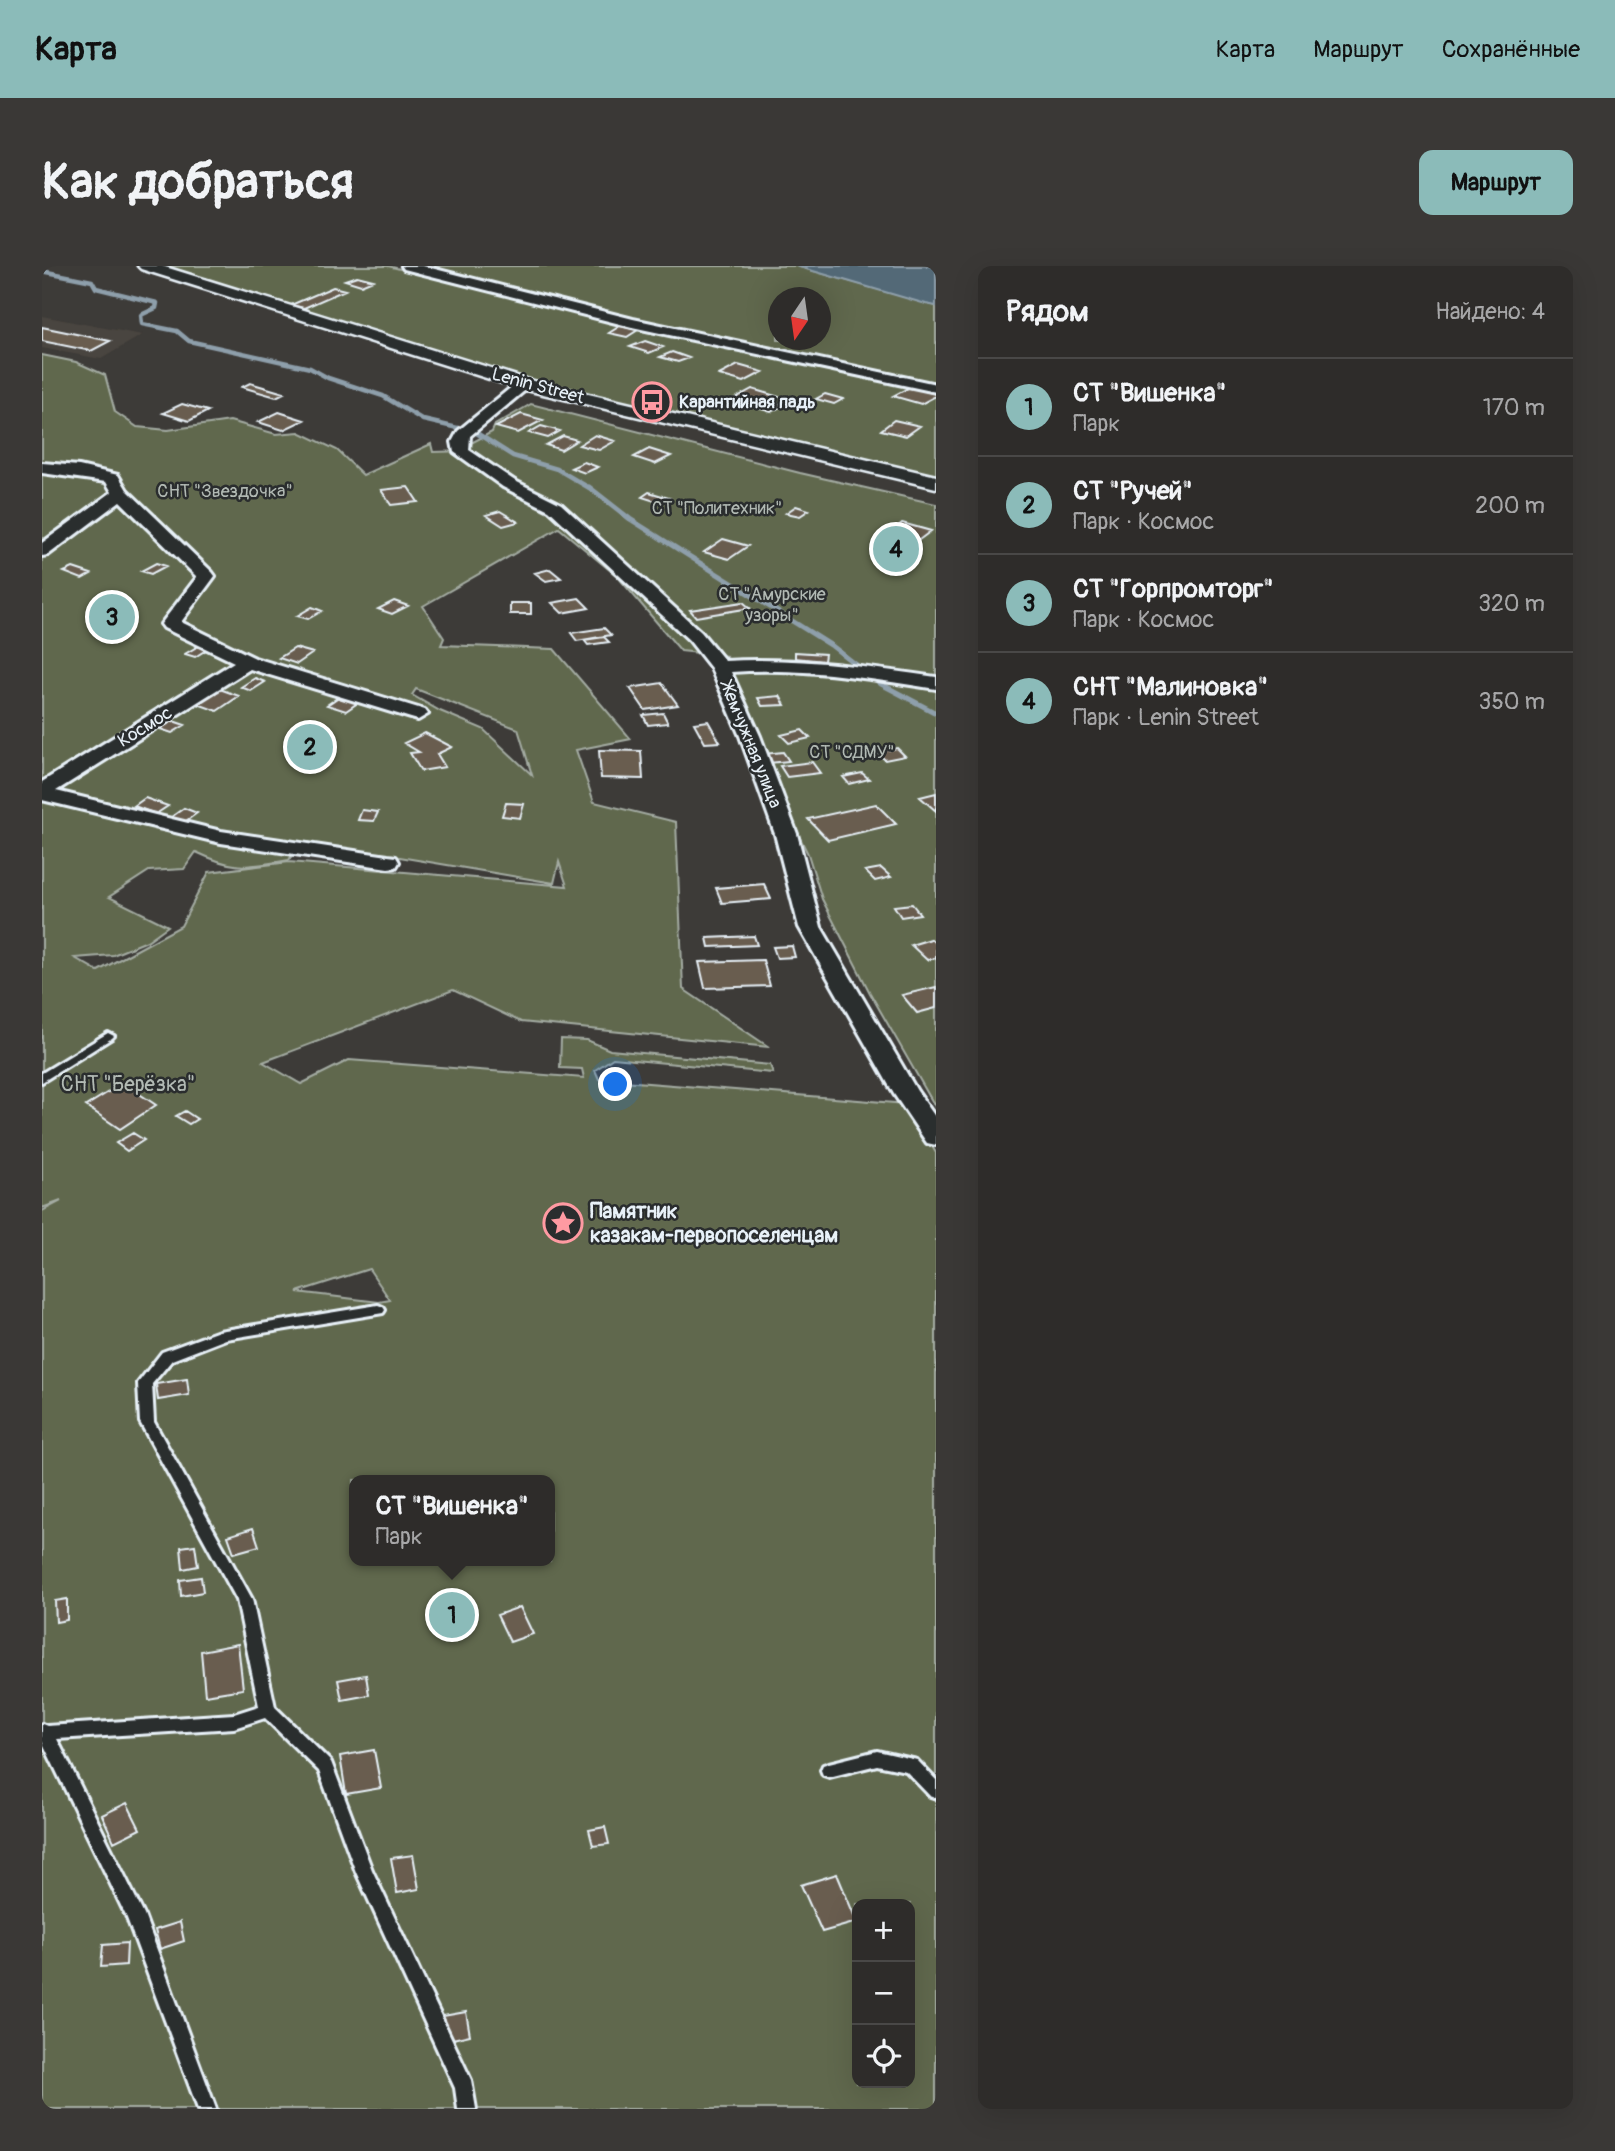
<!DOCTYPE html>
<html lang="ru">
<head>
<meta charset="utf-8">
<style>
	:root { --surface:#2e2c2a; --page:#3a3836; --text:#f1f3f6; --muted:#a7a7a8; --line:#494847; --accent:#8bbbb9 }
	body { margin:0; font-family:Pangolin,sans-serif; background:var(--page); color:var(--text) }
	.controls { position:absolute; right:21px; bottom:21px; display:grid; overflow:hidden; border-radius:14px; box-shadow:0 7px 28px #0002 }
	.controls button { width:63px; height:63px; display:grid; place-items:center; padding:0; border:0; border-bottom:2px solid var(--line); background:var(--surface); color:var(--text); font:35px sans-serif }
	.compass { position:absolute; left:726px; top:21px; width:63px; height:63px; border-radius:50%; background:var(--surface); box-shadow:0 7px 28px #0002; rotate:193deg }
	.you { position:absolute; left:574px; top:819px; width:24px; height:24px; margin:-18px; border:5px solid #fff; border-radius:50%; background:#1a73e8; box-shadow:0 0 0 10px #1a73e833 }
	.badge { display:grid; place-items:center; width:46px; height:46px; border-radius:50%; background:var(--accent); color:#111; font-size:23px; font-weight:700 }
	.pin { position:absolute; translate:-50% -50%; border:4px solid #fff; box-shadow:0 2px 7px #0006 }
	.popup { position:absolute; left:307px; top:1209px; width:206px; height:91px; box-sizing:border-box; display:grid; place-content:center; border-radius:14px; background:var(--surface); filter:drop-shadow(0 2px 5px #0005); font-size:23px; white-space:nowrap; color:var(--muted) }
	.popup b { font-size:26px; color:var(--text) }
	.popup::after { content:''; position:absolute; left:50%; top:100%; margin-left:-14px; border:14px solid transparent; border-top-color:var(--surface) }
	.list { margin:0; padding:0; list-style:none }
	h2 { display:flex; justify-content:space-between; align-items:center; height:91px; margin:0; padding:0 28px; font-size:30px }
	h2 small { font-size:23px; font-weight:400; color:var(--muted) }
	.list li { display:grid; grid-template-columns:46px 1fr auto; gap:21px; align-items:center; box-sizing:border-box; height:98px; padding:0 28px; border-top:2px solid var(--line) }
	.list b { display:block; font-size:26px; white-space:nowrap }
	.list p { margin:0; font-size:23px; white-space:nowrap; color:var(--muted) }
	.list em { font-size:23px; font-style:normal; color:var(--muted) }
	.icon { flex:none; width:38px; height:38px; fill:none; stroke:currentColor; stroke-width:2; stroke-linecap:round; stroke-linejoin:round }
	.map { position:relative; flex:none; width:894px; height:1843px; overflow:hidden; border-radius:14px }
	header { display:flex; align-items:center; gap:42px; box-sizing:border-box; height:98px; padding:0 35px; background:var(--accent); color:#111 }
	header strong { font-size:33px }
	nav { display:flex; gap:38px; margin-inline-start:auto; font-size:24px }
	.intro { display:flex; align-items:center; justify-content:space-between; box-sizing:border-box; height:168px; padding:0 42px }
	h1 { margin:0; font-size:49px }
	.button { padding:18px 32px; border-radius:14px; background:var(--accent); color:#111; font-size:24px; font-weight:700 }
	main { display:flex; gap:42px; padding:0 42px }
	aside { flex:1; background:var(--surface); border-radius:14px; box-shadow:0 7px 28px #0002 }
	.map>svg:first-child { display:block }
	.built { fill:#4a453f }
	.green { fill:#61684e; stroke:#a4aca3; stroke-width:2; fill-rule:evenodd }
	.water { fill:#526977; stroke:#8e9fab; stroke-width:2 }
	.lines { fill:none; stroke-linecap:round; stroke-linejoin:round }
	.stream-far1 { stroke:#8e9fab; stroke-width:4.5 }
	.stream { stroke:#8e9fab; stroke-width:5 }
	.building { fill:#695d50; stroke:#e8f1f8; stroke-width:2 }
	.service-casing { stroke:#e8f1f8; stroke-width:6 }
	.minor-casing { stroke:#e8f1f8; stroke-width:6 }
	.tertiary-casing { stroke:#e8f1f8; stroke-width:5 }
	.service { fill:#2a2d2e; fill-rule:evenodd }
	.minor { fill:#2a2d2e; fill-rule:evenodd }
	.tertiary { fill:#2a2d2e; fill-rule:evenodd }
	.labels { text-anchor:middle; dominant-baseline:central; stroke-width:5; stroke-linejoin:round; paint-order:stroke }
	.far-street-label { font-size:18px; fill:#e8f1f8; stroke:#2a2d2e }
	.far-poi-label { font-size:18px; font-weight:bold; fill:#e8f1f8; stroke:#2a2d2e; text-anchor:start }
	.far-park-label { font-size:18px; fill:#b2bab4; stroke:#2a2d2e }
	.park-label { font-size:21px; fill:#b2bab4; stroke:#2a2d2e }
	.poi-label { font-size:21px; font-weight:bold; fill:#e8f1f8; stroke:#2a2d2e; text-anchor:start }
</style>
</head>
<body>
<header>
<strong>Карта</strong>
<nav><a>Карта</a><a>Маршрут</a><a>Сохранённые</a></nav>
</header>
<div class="intro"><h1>Как добраться</h1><a class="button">Маршрут</a></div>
<main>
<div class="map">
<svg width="894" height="1843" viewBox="0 0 894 1843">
	<rect width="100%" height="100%" fill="#3d3b38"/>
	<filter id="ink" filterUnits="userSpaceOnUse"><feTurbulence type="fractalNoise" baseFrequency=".0143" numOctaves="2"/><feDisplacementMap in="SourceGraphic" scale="14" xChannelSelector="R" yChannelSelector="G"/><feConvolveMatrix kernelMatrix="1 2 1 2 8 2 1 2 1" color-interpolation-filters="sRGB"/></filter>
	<g filter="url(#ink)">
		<path class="built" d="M 0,50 L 100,69 L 59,93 L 0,82 Z"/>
		<path class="green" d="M 119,0 L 346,0 L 604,64 L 844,113 L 894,128 L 894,213 L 503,119 Z
			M 370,0 L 754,0 L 894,40 L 894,121 L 768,91 L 665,71 ZM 736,32 L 778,32 L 778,74 L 736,74 Z
			M 0,89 L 34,96 L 63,109 L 73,146 L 95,161 L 126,164 L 188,155 L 234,168 L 257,166 L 295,184 L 321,209 L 389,178 L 391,186 L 425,185 L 429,177 L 450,166 L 453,159 L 489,138 L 758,207 L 894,238 L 894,842 L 828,727 L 780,633 L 766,588 L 731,517 L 708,446 L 687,407 L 685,390 L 639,385 L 576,311 L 517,262 L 381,340 L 402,372 L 399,379 L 512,383 L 589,473 L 534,484 L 552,536 L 634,556 L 641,723 L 727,781 L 479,756 L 411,724 L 221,796 L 259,818 L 307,794 L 542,812 L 540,803 L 518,802 L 519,773 L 545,774 L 568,784 L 728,799 L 731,807 L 571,792 L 553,804 L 557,813 L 865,838 L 894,887 L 894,1843 L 0,1843 L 0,945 L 19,935 L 0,942 ZM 374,423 L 476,463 L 490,509 L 441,463 L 398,445 L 370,429 ZM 257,578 L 334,587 L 512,617 L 517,596 L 525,620 L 247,596 L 167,606 L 139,660 L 56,705 L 33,692 L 71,689 L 105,675 L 126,660 L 67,631 L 107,605 L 142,603 L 154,586 C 194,605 204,601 247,594 ZM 327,1003 L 348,1034 L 337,1036 L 255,1026 ZM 312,1214 L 508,1214 L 508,1295 L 312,1295 ZM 815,1638 L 868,1638 L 868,1817 L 815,1817 Z"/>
		<path class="water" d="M 754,0 L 894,0 L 894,40 L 884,38 Z"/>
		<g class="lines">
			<path class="stream-far1" d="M 0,5 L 50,15 L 54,22 L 115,37 L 114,42 L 99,49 L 100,58 L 135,65 L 147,75 L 268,102 L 286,112 L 341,130 L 381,154 L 433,166 L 471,190 L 515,203 L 549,223"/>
			<path class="stream" d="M 547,221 L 588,253 L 790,380 L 839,418 L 894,447"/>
		</g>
		<path class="building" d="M 315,10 L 331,14 L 319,19 L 303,14 Z
			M 291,21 L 303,24 L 262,42 L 249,39 Z
			M 578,60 L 596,64 L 585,71 L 567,67 Z
			M 0,61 L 68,75 L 49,85 L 0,75 Z
			M 603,75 L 621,81 L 607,87 L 588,81 Z
			M 630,86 L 647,92 L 636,96 L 618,91 Z
			M 696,99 L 721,106 L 702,116 L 677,109 Z
			M 208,117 L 242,127 L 234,131 L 200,121 Z
			M 868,121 L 894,128 L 894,130 L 879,138 L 851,130 Z
			M 710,123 L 737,131 L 719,140 L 692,133 Z
			M 783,128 L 801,133 L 792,138 L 774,133 Z
			M 729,135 L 742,139 L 729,146 L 716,142 Z
			M 140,138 L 166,145 L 147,155 L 121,147 Z
			M 237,146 L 262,154 L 241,164 L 216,156 Z
			M 479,148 L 501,154 L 476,167 L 454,161 Z
			M 852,154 L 878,160 L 864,170 L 839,164 Z
			M 499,160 L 518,165 L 506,172 L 487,167 Z
			M 553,169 L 573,175 L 557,184 L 537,179 Z
			M 521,170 L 535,174 L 519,184 L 504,179 Z
			M 607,183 L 629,190 L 613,198 L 592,191 Z
			M 542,196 L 556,201 L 543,207 L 529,202 Z
			M 366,221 L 376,236 L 349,239 L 339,224 Z
			M 607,226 L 627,232 L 619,237 L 600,231 Z
			M 754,240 L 767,244 L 758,250 L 744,247 Z
			M 458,245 L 476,256 L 461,260 L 444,249 Z
			M 860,257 L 889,265 L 873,277 L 845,269 Z
			M 681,273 L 706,280 L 687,293 L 662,286 Z
			M 114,297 L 124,300 L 109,308 L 99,305 Z
			M 31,302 L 49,308 L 40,313 L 22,306 Z
			M 508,303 L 519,312 L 504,315 L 493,307 Z
			M 537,332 L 547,342 L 520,347 L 510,337 Z
			M 352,335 L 366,340 L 350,348 L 336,343 Z
			M 701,336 L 708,342 L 654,351 L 648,344 Z
			M 468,337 L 489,337 L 489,348 L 468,348 Z
			M 270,341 L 280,345 L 266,353 L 255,350 Z
			M 562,362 L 569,369 L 535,375 L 529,367 Z
			M 562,371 L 567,376 L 546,379 L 542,374 Z
			M 158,379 L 167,382 L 153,391 L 143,388 Z
			M 253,382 L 271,387 L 255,398 L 237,392 Z
			M 753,386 L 783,388 L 782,395 L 753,392 Z
			M 213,412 L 223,416 L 209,425 L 199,421 Z
			M 620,417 L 636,439 L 603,444 L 588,422 Z
			M 175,422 L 197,430 L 175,445 L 153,437 Z
			M 298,430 L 317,436 L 304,445 L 285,439 Z
			M 738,430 L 743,439 L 720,440 L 716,432 Z
			M 621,447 L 626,457 L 606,459 L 601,449 Z
			M 131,455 L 143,459 L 130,467 L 118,463 Z
			M 666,455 L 678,476 L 663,477 L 652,457 Z
			M 760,464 L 768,472 L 747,477 L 739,469 Z
			M 383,467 L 410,481 L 395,488 L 403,501 L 379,505 L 368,487 L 377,486 L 362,477 Z
			M 855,482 L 863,490 L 843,494 L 835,486 Z
			M 557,484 L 599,485 L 601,513 L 559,512 Z
			M 741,486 L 747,495 L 727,497 L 721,488 Z
			M 770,496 L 778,507 L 745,511 L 738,500 Z
			M 820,507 L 827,513 L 807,518 L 801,511 Z
			M 894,527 L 894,545 L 878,531 Z
			M 103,532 L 126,540 L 114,548 L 92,540 Z
			M 464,537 L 482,538 L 478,552 L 460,550 Z
			M 834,538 L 854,558 L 786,574 L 766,553 Z
			M 142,542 L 155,547 L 141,557 L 128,552 Z
			M 320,544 L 336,546 L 332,555 L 316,554 Z
			M 839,602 L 849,611 L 833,615 L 823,605 Z
			M 722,618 L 729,633 L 680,637 L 674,622 Z
			M 870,638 L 878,648 L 859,651 L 852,640 Z
			M 712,670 L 715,679 L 667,681 L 665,672 Z
			M 889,673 L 894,678 L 894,692 L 885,694 L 869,679 Z
			M 750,680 L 753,691 L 735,692 L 731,681 Z
			M 721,694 L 728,720 L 663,722 L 657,696 Z
			M 894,721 L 894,742 L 875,747 L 860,729 Z
			M 81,817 L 114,839 L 78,863 L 44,840 Z
			M 143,845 L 155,853 L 147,858 L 134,850 Z
			M 91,867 L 102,874 L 85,885 L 74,877 Z
			M 145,1113 L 147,1129 L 116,1134 L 114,1118 Z
			M 211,1262 L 217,1280 L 192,1287 L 186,1270 Z
			M 153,1279 L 156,1300 L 141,1303 L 139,1281 Z
			M 159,1311 L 161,1326 L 139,1330 L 138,1314 Z
			M 25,1333 L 25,1354 L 14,1356 L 13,1335 Z
			M 478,1341 L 491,1368 L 468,1376 L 455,1349 Z
			M 196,1378 L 201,1423 L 163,1429 L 159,1385 Z
			M 324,1409 L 327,1429 L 300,1434 L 296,1414 Z
			M 332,1484 L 339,1522 L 304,1528 L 298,1490 Z
			M 85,1537 L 98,1563 L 72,1576 L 60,1549 Z
			M 563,1561 L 567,1578 L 551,1580 L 547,1564 Z
			M 371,1589 L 377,1623 L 355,1627 L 349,1592 Z
			M 795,1608 L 815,1656 L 780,1666 L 759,1619 Z
			M 138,1656 L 142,1675 L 118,1683 L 113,1664 Z
			M 85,1677 L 84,1699 L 59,1701 L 61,1679 Z
			M 424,1746 L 428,1769 L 406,1774 L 401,1750 Z"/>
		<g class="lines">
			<g class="service-casing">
				<path id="service" d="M 66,767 L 72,770 L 70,772 L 0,816 L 0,807 Z
					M 336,1039 L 341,1041 L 343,1044 L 341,1047 L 184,1073 L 130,1094 L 110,1118 L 112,1156 L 210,1333 L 233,1441 L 289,1496 L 330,1604 L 429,1814 L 434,1843 L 416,1843 L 413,1822 L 314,1606 L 277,1505 L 223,1452 L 192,1462 L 15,1473 L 102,1649 L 174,1843 L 156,1843 L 85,1652 L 0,1475 L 0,1458 L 5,1460 L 192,1448 L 217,1440 L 195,1334 L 98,1156 L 96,1117 L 120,1086 L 177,1065 Z
					M 835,1485 L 875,1494 L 894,1514 L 894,1532 L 888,1530 L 864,1505 L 835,1499 L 787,1511 L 781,1509 L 779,1504 L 781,1499 L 787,1497 Z"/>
			</g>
			<g class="minor-casing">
				<path id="minor" d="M 360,0 L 381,0 L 591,53 L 894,118 L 894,126 L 590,61 L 362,3 Z
					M 482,114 L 489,118 L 487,121 L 428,170 L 427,184 L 473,215 L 519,238 L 659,366 L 683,395 C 755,391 823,401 894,411 L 894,423 C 825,412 759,401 689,406 L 718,470 L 755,568 L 779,661 L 875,825 L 894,852 L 894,879 L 885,877 L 852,828 L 757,661 L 733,568 L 698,470 L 669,402 L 647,374 L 507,244 L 461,221 L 412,186 L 410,176 L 416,165 L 477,115 Z
					M 0,197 L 37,200 L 76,209 L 85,224 L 170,306 L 173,310 L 139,356 L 213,392 L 383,444 L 386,448 L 376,454 L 369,452 L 208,403 L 14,525 L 179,565 L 346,590 L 354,591 L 357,596 L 354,601 L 346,602 L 179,577 L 0,534 L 0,516 L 192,396 L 122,362 L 119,358 L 155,311 L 78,235 L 6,289 L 0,290 L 0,277 L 70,226 L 64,216 L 0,207 Z"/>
			</g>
			<g class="tertiary-casing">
				<path id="tertiary" d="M 96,0 L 120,0 L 487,114 L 894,210 L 894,222 L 476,122 L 99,3 Z"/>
			</g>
			<use href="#service" class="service"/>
			<use href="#minor" class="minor"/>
			<use href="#tertiary" class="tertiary"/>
		</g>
	</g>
	<defs>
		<g id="bus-ring" transform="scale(2.0125)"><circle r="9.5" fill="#2a2d2e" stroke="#ff9aa2" stroke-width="1.5"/><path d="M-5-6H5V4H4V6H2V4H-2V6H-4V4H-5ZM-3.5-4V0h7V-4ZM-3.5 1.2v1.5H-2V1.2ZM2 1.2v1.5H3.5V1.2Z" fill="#ff9aa2"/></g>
		<g id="sight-ring" transform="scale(2.0125)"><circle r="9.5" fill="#2a2d2e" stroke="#ff9aa2" stroke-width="1.5"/><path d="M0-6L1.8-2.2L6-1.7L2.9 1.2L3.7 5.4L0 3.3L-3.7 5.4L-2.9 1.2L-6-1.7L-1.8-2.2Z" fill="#ff9aa2"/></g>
	</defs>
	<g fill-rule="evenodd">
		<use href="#bus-ring" x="610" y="136"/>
		<use href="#sight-ring" x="521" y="957"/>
	</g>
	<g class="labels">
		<g class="far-street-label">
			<text transform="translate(496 120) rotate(15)">Lenin Street</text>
			<text transform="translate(103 461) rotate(-32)">Космос</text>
			<text transform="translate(709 479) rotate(68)">Жемчужная улица</text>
		</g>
		<g class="far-poi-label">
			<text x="637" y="136">Карантийная падь</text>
		</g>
		<g class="far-park-label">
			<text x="183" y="225">СНТ "Звездочка"</text>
			<text x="675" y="242">СТ "Политехник"</text>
			<text x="730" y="328">СТ "Амурские<tspan x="730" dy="21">узоры"</tspan></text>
			<text x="810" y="486">СТ "СДМУ"</text>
		</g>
		<g class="park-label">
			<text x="86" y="818">СНТ "Берёзка"</text>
		</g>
		<g class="poi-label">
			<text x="548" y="945">Памятник<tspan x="548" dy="24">казакам-первопоселенцам</tspan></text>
		</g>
	</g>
</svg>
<div class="controls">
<button>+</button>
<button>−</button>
<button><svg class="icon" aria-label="locate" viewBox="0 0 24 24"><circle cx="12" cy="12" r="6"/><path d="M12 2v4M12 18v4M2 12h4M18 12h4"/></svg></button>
</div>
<svg class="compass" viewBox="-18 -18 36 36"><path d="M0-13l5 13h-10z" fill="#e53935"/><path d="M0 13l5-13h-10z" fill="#a7a7a8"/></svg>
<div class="you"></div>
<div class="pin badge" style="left:410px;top:1349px">1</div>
<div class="popup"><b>СТ &quot;Вишенка&quot;</b>Парк</div>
<div class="pin badge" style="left:268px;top:481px">2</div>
<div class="pin badge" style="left:70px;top:351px">3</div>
<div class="pin badge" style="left:854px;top:283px">4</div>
</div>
<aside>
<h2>Рядом<small>Найдено: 4</small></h2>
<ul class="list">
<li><span class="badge">1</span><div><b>СТ &quot;Вишенка&quot;</b><p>Парк</p></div><em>170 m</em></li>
<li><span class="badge">2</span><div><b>СТ &quot;Ручей&quot;</b><p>Парк · Космос</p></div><em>200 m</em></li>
<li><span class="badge">3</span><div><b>СТ &quot;Горпромторг&quot;</b><p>Парк · Космос</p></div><em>320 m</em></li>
<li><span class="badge">4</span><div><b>СНТ &quot;Малиновка&quot;</b><p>Парк · Lenin Street</p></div><em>350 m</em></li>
</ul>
</aside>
</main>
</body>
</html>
